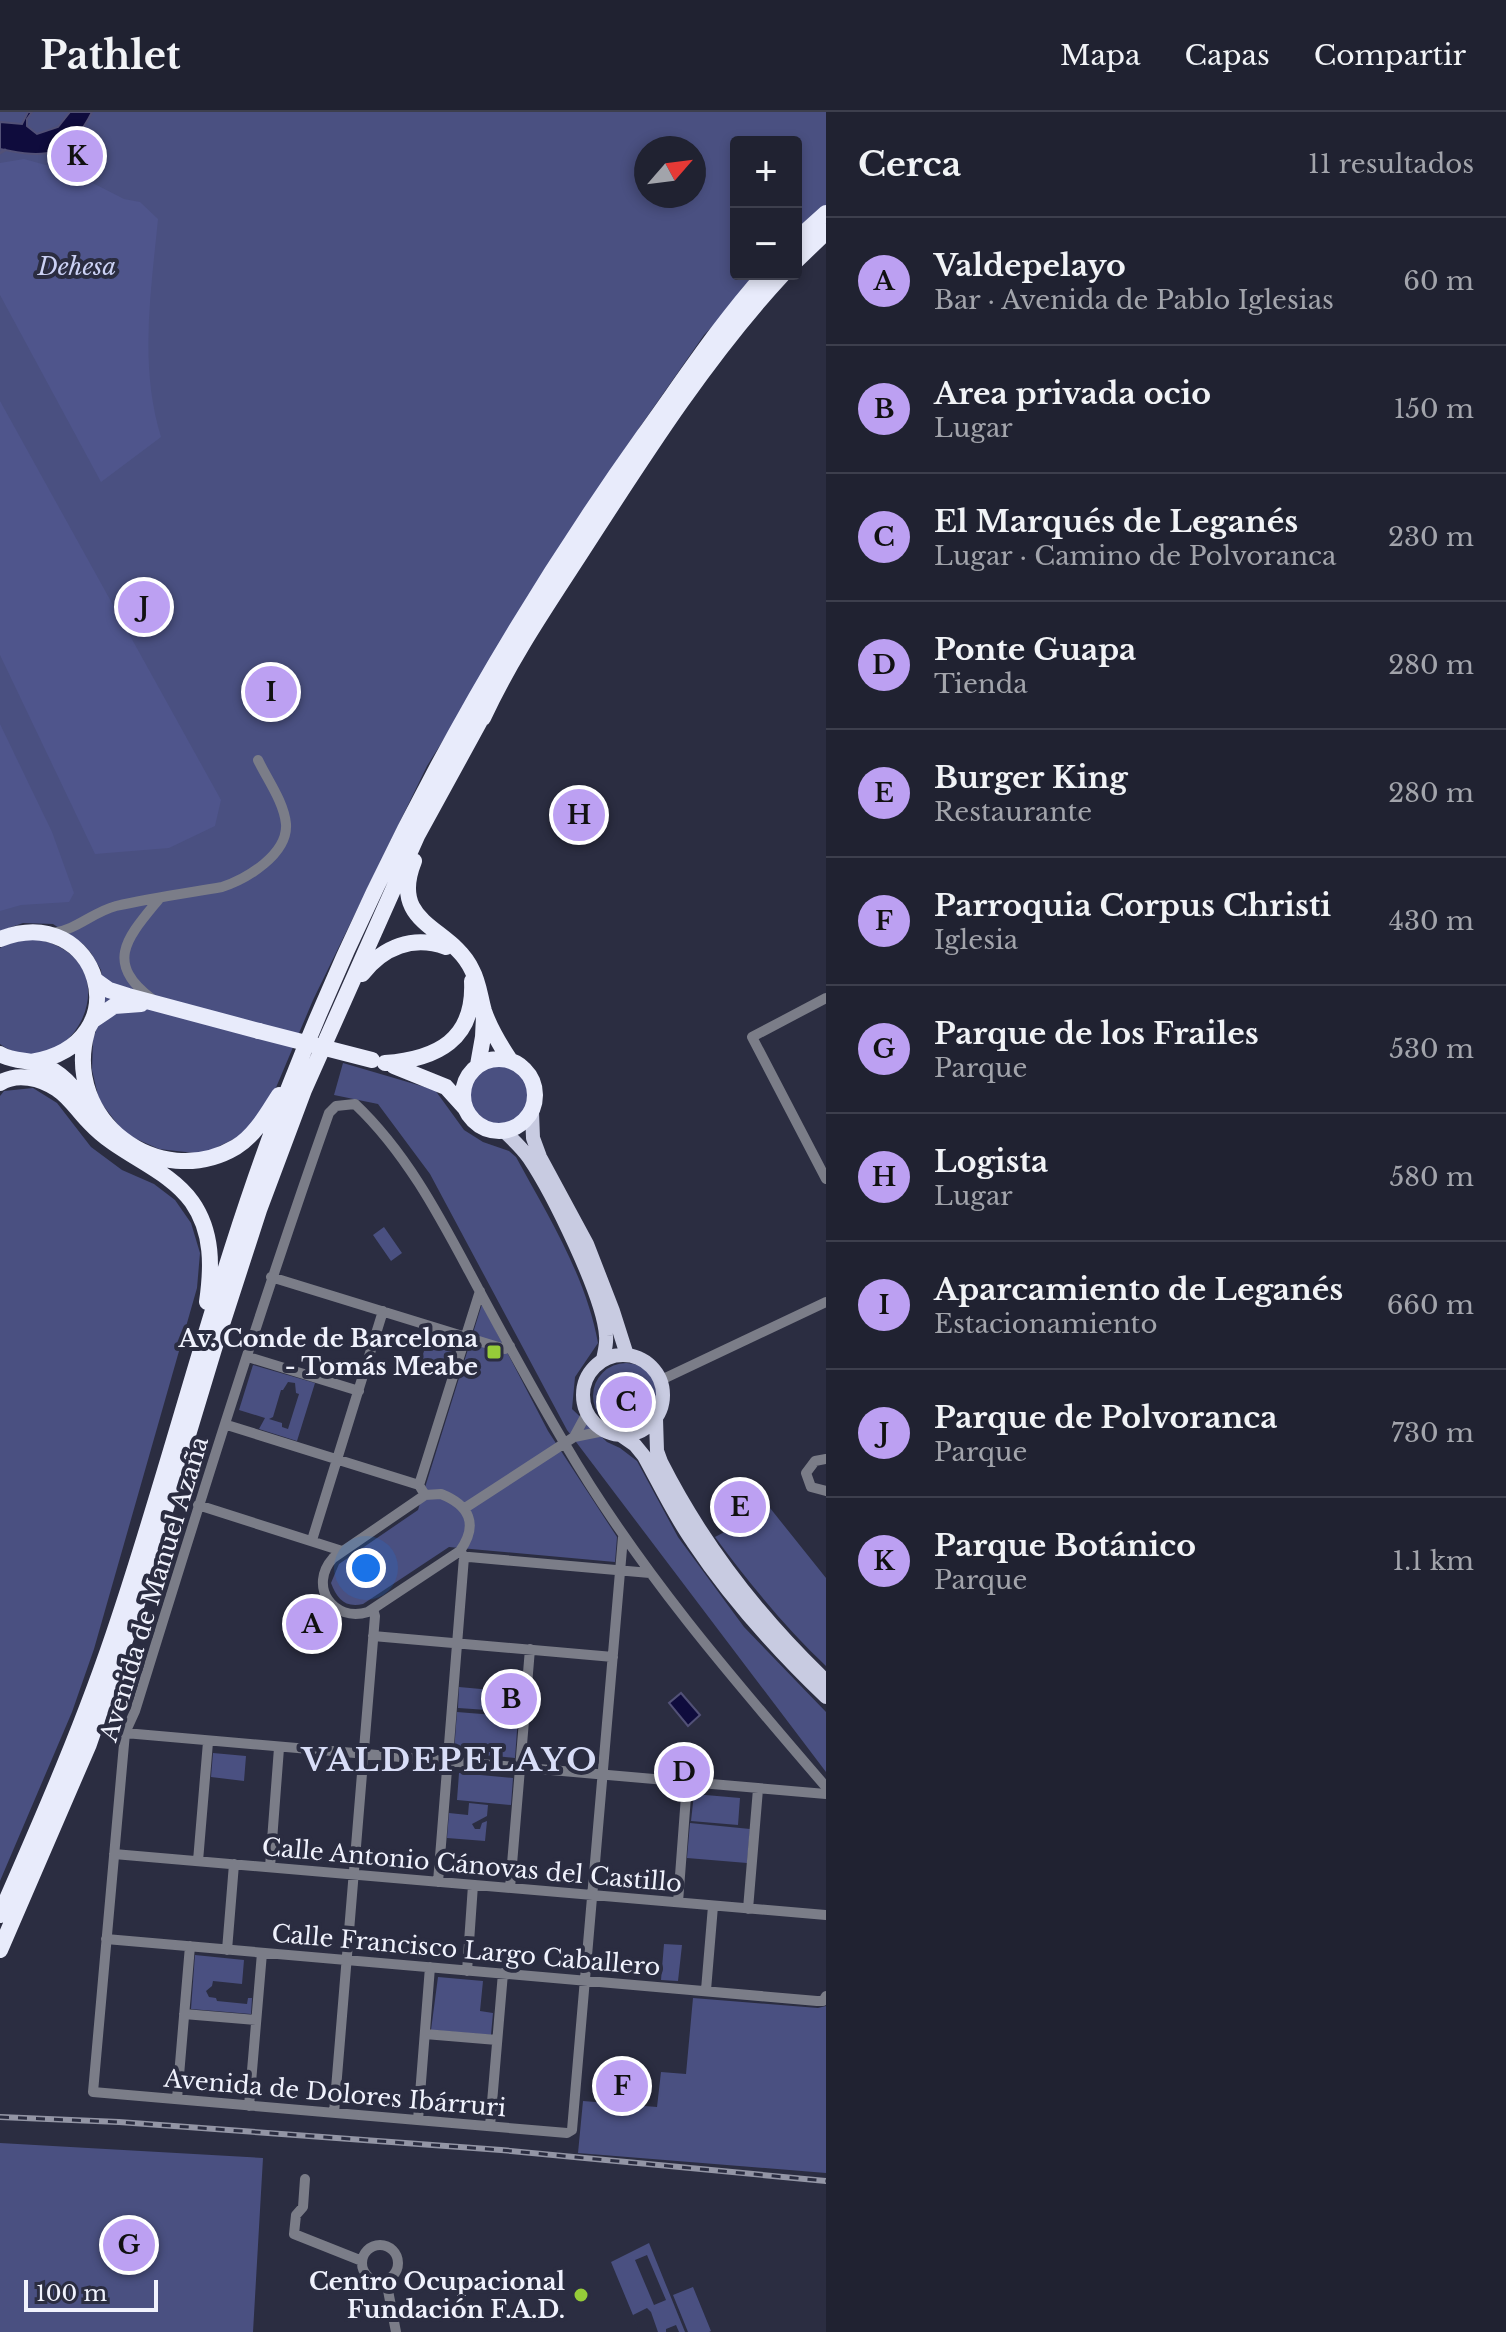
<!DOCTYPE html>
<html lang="es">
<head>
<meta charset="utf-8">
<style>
	:root { --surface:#202231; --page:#282a39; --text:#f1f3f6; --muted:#a2a4ab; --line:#3d3f4d; --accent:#bca0f2 }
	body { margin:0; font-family:"Libre Baskerville",serif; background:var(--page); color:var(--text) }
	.controls { position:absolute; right:24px; top:24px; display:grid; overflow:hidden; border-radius:8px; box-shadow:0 4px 12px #0003 }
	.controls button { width:72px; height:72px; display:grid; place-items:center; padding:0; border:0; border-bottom:2px solid var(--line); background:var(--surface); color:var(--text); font:40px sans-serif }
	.compass { position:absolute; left:634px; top:24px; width:72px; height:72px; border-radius:50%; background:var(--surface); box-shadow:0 4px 12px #0003; rotate:62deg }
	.scale { position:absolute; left:24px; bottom:20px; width:134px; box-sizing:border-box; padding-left:8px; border:4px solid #f0f2fd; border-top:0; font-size:22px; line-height:28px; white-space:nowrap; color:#f0f2fd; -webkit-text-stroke:6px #2b2d41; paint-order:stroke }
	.you { position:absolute; left:366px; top:1456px; width:28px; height:28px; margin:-20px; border:6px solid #fff; border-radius:50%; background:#1a73e8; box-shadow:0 0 0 12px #1a73e833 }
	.badge { display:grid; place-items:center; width:52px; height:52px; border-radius:50%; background:var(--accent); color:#111; font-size:26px; font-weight:700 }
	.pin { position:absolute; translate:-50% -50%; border:4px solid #fff; box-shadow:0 2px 8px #0006 }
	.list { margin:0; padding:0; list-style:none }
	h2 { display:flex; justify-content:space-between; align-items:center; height:104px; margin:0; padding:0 32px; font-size:34px }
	h2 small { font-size:26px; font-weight:400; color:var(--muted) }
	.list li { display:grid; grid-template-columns:52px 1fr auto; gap:24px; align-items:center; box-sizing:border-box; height:128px; padding:0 32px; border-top:2px solid var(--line) }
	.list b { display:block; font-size:30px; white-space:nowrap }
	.list p { margin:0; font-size:26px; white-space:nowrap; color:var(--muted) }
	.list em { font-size:26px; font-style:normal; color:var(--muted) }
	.map { position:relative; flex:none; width:826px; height:2220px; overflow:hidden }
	header { display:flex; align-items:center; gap:48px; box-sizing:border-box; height:112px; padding:0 40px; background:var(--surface); border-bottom:2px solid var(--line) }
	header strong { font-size:38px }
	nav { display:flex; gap:44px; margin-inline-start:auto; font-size:28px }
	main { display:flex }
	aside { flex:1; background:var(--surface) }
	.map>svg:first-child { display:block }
	.green { fill:#4a5081; fill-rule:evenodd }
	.forest { fill:#4f558c }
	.water { fill:#0f0c3d; stroke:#525177; stroke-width:2 }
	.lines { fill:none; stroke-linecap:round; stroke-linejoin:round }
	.stream { stroke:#525177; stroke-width:3 }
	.minor { stroke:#7b7d88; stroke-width:10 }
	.major { stroke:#c8cbe1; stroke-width:14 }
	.highway { stroke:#e8ebfb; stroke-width:16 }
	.rail-casing { stroke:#9395a5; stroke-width:6 }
	.rail { stroke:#2b2d41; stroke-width:3; stroke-dasharray:9; stroke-linecap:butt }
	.highway-bridge { stroke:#e8ebfb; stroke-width:16 }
	.poi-dot { fill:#96cc39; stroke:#2b2d41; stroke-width:3 }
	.labels { text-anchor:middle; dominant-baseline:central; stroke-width:8; stroke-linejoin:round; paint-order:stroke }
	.park-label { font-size:24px; font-style:italic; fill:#cbd1f4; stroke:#2b2d41 }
	.poi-label { font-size:24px; font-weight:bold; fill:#f0f2fd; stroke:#2b2d41; text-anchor:end }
	.street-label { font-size:24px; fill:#f0f2fd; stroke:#2b2d41 }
	.district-label { font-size:32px; font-weight:bold; letter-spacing:2px; fill:#d8ddf7; stroke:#2b2d41 }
</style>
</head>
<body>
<header>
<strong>Pathlet</strong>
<nav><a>Mapa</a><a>Capas</a><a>Compartir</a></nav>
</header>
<main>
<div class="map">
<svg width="826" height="2220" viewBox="0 0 826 2220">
	<rect width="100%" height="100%" fill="#2b2d41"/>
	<path class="green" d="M 0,0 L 826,0 L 826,96 L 796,127 L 796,30 L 736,30 L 736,162 L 762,162 L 704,223 L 628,332 L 427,654 L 313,888 L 272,985 L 244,1022 L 203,1042 L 159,1037 L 125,1022 L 99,988 L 92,958 L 93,927 L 105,892 L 101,858 L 91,841 L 83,832 L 53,812 L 23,811 L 0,819 ZM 646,36 L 694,36 L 694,84 L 646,84 Z
		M 29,826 C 142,841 71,983 0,932 L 0,836 L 10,830 Z
		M 343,951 L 435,978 L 464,1018 L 483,1030 L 509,1039 L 516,1045 C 548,1104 586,1164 598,1231 L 575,1265 L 572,1297 L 607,1330 L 620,1336 L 637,1349 L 678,1425 L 744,1515 L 826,1600 L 826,1660 L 567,1318 L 430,1062 L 378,992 L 334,983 Z
		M470 983a30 30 0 1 1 60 0a30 30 0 1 1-60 0Z
		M 33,976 L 57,991 L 91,1035 L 122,1058 L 154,1072 L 175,1088 L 191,1111 L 200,1141 L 197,1176 L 94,1537 L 72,1600 L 0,1769 L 0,984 L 4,979 Z
		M 384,1115 L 402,1141 L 391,1149 L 373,1123 Z
		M 482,1192 L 548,1319 L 617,1425 L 615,1450 L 449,1435 L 363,1492 C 345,1496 337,1487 331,1471 L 339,1452 L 418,1398 Z
		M 430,1220 L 457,1228 L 446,1263 L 419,1255 Z
		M593 1284a33 33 0 1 1 66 0a33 33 0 1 1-66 0Z
		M 253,1253 L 315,1271 L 297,1329 L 259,1317 L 265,1306 L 239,1298 ZM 288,1270 L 295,1271 L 296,1281 L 299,1282 L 288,1317 L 282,1315 L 282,1311 L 269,1307 L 273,1305 L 281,1278 L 283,1278 Z
		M 770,1396 L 826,1466 L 826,1554 C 785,1515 749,1471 715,1425 Z
		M 459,1575 L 503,1579 L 502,1599 L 458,1596 Z
		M 457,1600 L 518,1605 L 515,1646 L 454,1640 Z
		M 213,1641 L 246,1644 L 244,1669 L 211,1665 Z
		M 459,1661 L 513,1666 L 511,1693 L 457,1688 Z
		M 694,1682 L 740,1686 L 738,1713 L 691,1709 Z
		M 469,1691 L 488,1693 L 487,1704 L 472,1712 L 475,1717 L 480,1717 L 482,1711 L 487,1709 L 485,1729 L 447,1726 L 449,1701 L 468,1703 Z
		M 690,1711 L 750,1717 L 747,1751 L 687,1746 Z
		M 664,1832 L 682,1833 L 678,1869 L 661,1868 Z
		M 195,1843 L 244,1848 L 242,1872 L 213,1869 L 212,1874 L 206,1879 L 209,1885 L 216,1886 L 217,1889 L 247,1892 L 248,1886 L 252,1886 L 251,1902 L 191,1897 Z
		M 438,1865 L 483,1869 L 480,1899 L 493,1901 L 491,1923 L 431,1918 Z
		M 693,1886 L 818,1896 L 826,1894 L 826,2061 L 578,2041 L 583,1989 L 657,1995 L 661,1960 L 686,1962 Z
		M 0,2031 L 263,2046 L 253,2220 L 0,2220 Z
		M 649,2131 L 685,2220 L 679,2220 L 676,2213 L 666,2217 L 666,2220 L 658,2220 L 651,2200 L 647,2196 L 633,2203 L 640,2220 L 611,2150 ZM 647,2143 L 666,2188 L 654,2193 L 635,2148 Z
		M 693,2175 L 711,2219 L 709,2220 L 688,2220 L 673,2183 Z"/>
	<path class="forest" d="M 24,47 L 71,60 L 124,87 L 140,90 L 158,107 C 151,180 139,253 161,325 L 101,370 L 0,183 L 0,51 Z
		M 0,289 L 221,688 L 215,714 L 169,736 L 95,742 L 0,543 Z
		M 0,612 L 52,720 L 74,781 L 69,790 L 21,793 L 0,799 Z"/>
	<path class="water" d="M 28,0 L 32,0 L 27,7 L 27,14 L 37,22 L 58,15 L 70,0 L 92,0 C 70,45 46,47 0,37 L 0,10 L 22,12 Z
		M 681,1581 L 700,1603 L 688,1614 L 669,1591 Z"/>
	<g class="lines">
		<path class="stream" d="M 0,41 L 5,38"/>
		<path class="minor" d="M 53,821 C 76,818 93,800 116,794 C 151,786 187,781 222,775 C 247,767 288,742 286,712 C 284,690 267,667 258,648
			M 826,886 L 752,925 L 826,1067
			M 152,887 C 103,850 128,825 159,787
			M 271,1165 L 495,1234 L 505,1237 L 510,1234
			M 248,1245 L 359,1279
			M 661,1268 L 826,1190
			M 227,1313 L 419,1373 L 425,1383
			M 574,1325 L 587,1301
			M 826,1347 L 815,1349 L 806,1361 L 811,1375 L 826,1379
			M 419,1373 L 480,1179
			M 441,1382 C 469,1393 479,1412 460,1439 L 368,1500 C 333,1511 308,1474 333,1446 L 425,1383 Z
			M 198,1393 L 342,1439
			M 465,1396 L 574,1325 L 604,1319
			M 623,1425 L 572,2018 L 567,2021 L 93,1980 L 125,1621 L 135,1599 C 197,1399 259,1199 329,1001 L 336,994 L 355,992 C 410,1044 444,1113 479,1178 C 507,1230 535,1282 565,1332 C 638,1457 732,1566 826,1675
			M 312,1428 L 383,1199
			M 461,1440 L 464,1445 L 469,1445 L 650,1461
			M 373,1524 L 613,1545
			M 125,1621 L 826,1682
			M 114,1742 L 826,1803
			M 198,1749 L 208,1630
			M 270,1755 L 279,1636
			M 438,1770 L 464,1445
			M 510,1776 L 530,1537
			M 678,1790 L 687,1671
			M 748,1797 L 758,1677
			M 106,1827 L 817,1889 L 823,1889 L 826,1884
			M 227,1838 L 234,1752
			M 467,1859 L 473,1773
			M 706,1878 L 713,1794
			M 184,1902 L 256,1908
			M 425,1922 L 497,1928
			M 177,1987 L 190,1834
			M 249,1994 L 262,1841
			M 334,2001 L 375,1504 L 373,1497
			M 418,2008 L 430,1855
			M 490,2014 L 503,1861
			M 305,2067 L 303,2095 L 296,2103 L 294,2122 L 362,2149
			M362 2151a18 18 0 1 1 36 0a18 18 0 1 1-36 0Z
			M 386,2168 L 396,2220"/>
		<path class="major" d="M 532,1000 L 533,1026 L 540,1045 L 587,1132 L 613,1199 L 627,1243
			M 504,1019 C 513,1028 522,1036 529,1046 C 552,1080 604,1185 606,1224 C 607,1232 604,1241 603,1248
			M583 1283a40 40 0 1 1 80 0a40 40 0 1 1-80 0Z
			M 656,1307 L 657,1339 L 661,1350 C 703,1433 759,1505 826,1569
			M 622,1324 L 635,1333 L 644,1344 C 660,1373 674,1403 693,1430 C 731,1487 777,1538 826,1585"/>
		<path class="highway" d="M 796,128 L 826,101
			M 796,149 L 826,120
			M 483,606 C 511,545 550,489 586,433 C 646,340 708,243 783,162
			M 414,749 C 388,814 452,814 472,858 C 479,871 480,885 484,899 C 490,917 500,933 510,948
			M 0,827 C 99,788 143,932 31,950
			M 362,862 C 383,835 413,823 446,835
			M 95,868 L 109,878 L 128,884 L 259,919
			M 92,909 L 114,894 L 141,892
			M 87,920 C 62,1007 158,1081 236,1035 C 255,1024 268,1000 279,983
			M 0,942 C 10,948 21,948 32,950 C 56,955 71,970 83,990
			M463 983a36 36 0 1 1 72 0a36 36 0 1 1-72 0Z
			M 385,951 C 437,947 475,928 472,869
			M 478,953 L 483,925 L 484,904
			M 394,954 L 446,975 L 465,996
			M 0,971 C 17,960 41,966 57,977 C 71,986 79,1001 91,1012 C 120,1043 168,1056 192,1090 C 213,1120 212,1155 207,1190
			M 0,1803 C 43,1705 86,1607 119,1506 C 178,1329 221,1147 290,973 C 380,744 501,524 644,323 C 683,269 720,212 765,162
			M 0,1838 L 89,1632 L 132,1508 L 214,1237 L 259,1098 L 304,978 L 417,724 L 486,598"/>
		<g class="rail-casing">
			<path id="rail" d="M 0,2005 L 119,2010 L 501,2038 L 826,2069"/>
		</g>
		<use href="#rail" class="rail"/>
		<path class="highway-bridge" d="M 259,919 L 372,948"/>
	</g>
	<g class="poi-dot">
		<rect x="486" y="1232" width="16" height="16" rx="4"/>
		<circle cx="581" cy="2183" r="8"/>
	</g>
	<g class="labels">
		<g class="park-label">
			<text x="77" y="154">Dehesa</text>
		</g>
		<g class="poi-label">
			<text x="478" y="1226">Av. Conde de Barcelona<tspan x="478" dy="28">- Tomás Meabe</tspan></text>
			<text x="565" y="2169">Centro Ocupacional<tspan x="565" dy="28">Fundación F.A.D.</tspan></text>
		</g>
		<g class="street-label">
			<text transform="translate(154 1477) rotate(-73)">Avenida de Manuel Azaña</text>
			<text transform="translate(472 1753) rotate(5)">Calle Antonio Cánovas del Castillo</text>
			<text transform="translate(466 1838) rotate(5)">Calle Francisco Largo Caballero</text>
			<text transform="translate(335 1981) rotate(5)">Avenida de Dolores Ibárruri</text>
		</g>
		<g class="district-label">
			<text x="450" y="1648">VALDEPELAYO</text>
		</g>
	</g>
</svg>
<div class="controls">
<button>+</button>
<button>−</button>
</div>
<svg class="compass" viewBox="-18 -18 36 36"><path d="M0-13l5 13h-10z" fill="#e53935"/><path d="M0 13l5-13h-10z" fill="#a2a4ab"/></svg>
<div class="scale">100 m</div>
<div class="you"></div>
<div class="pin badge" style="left:312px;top:1512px">A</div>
<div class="pin badge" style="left:511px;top:1587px">B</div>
<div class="pin badge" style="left:626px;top:1290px">C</div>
<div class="pin badge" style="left:684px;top:1660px">D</div>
<div class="pin badge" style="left:740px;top:1395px">E</div>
<div class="pin badge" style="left:622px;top:1974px">F</div>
<div class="pin badge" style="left:129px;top:2133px">G</div>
<div class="pin badge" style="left:579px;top:703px">H</div>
<div class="pin badge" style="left:271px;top:580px">I</div>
<div class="pin badge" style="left:144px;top:495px">J</div>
<div class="pin badge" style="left:77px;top:44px">K</div>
</div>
<aside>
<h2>Cerca<small>11 resultados</small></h2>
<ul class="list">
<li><span class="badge">A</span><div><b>Valdepelayo</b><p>Bar · Avenida de Pablo Iglesias</p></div><em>60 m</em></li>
<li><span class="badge">B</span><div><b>Area privada ocio</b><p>Lugar</p></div><em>150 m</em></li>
<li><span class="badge">C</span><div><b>El Marqués de Leganés</b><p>Lugar · Camino de Polvoranca</p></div><em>230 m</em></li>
<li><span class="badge">D</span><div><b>Ponte Guapa</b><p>Tienda</p></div><em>280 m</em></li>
<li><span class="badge">E</span><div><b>Burger King</b><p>Restaurante</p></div><em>280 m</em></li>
<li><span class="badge">F</span><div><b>Parroquia Corpus Christi</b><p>Iglesia</p></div><em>430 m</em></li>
<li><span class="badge">G</span><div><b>Parque de los Frailes</b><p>Parque</p></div><em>530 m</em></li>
<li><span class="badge">H</span><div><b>Logista</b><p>Lugar</p></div><em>580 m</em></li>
<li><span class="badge">I</span><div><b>Aparcamiento de Leganés</b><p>Estacionamiento</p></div><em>660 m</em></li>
<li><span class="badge">J</span><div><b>Parque de Polvoranca</b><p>Parque</p></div><em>730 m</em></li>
<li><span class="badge">K</span><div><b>Parque Botánico</b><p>Parque</p></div><em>1.1 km</em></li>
</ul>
</aside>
</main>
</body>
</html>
